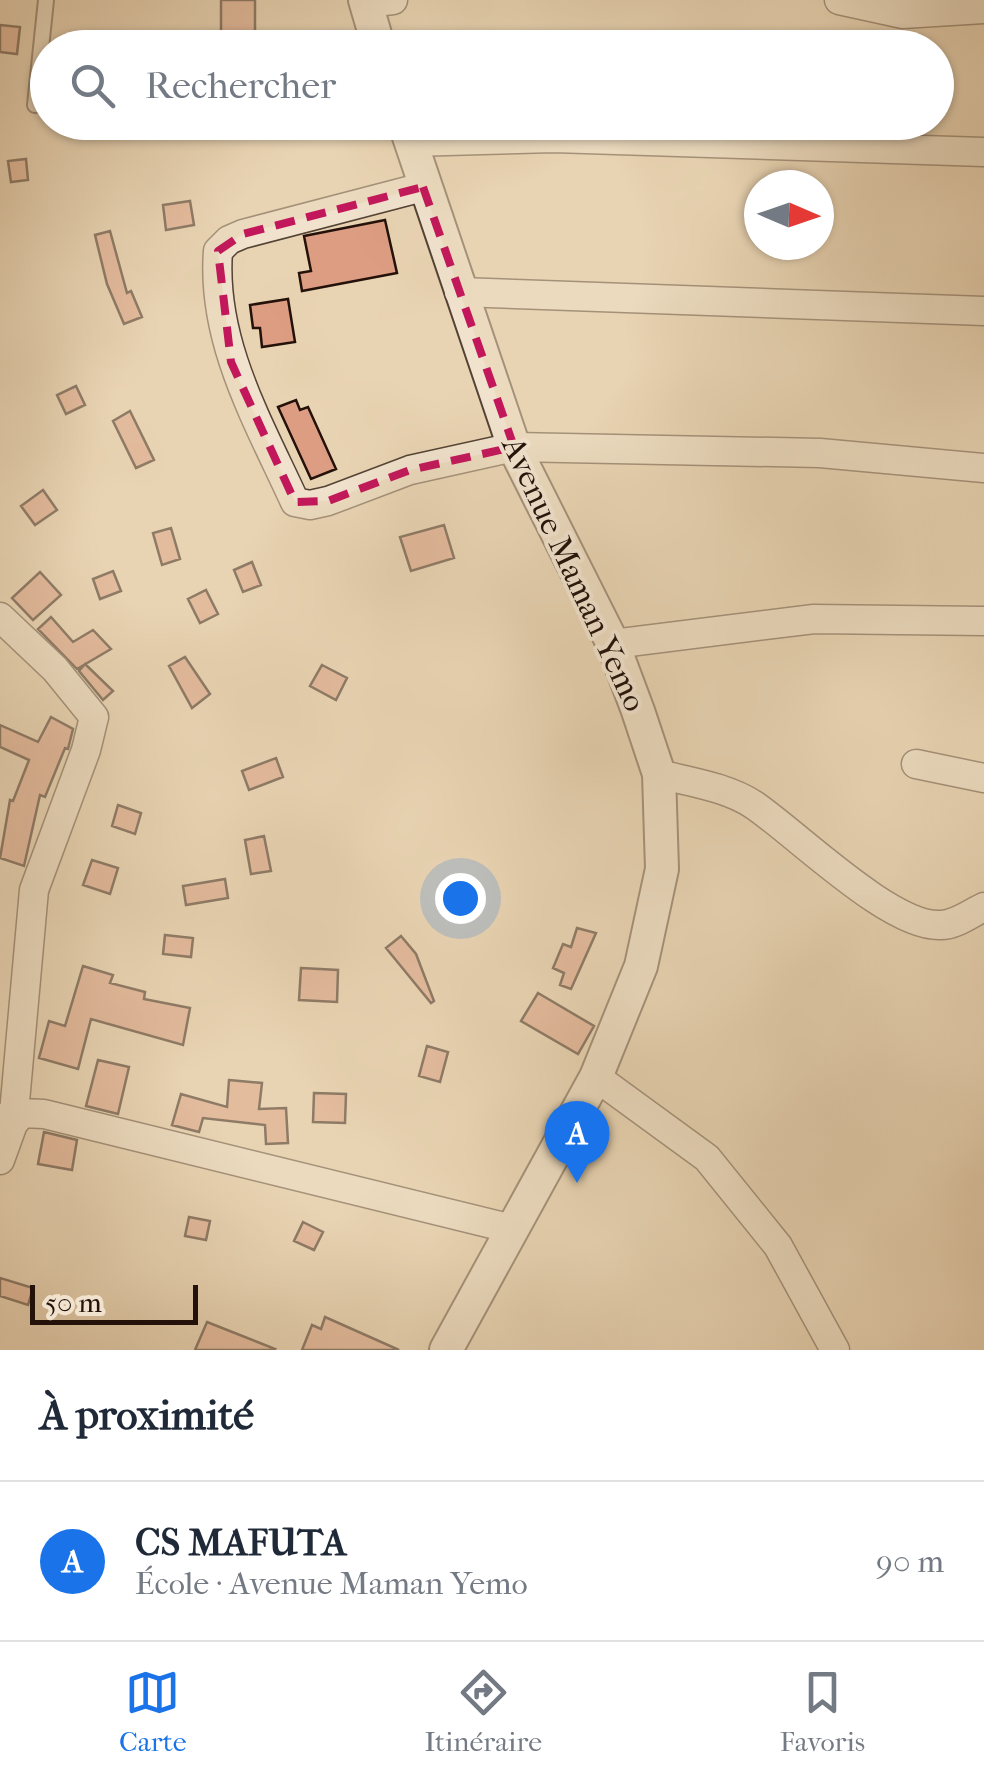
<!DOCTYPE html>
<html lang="fr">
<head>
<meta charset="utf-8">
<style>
	:root { --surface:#fff; --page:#f2f2f3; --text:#1f2937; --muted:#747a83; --line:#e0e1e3; --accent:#1a73e8 }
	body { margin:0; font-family:"IM FELL French Canon",serif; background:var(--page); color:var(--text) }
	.compass { position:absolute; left:744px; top:170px; width:90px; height:90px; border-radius:50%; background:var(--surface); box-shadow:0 2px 8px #0004; rotate:92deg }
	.scale { position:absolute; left:30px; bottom:25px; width:168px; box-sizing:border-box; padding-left:10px; border:5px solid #23110a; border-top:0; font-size:28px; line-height:35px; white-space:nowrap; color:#23110a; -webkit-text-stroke:8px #f0e2cd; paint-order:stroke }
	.you { position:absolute; left:460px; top:898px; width:35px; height:35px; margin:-25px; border:8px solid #fff; border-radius:50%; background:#1a73e8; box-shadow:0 0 0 15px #1a73e833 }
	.badge { display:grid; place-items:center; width:65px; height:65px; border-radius:50%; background:var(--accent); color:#fff; font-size:32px; font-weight:700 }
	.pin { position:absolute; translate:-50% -82px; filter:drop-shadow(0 2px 5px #0008) }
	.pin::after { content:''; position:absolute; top:52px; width:35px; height:30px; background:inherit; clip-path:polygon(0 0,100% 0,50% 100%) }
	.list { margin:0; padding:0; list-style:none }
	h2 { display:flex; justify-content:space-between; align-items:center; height:130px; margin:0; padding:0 40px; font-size:42px }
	h2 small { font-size:32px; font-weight:400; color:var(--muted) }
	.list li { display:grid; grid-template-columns:65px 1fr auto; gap:30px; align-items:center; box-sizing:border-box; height:160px; padding:0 40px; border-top:2px solid var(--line) }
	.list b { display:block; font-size:38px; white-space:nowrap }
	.list p { margin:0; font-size:32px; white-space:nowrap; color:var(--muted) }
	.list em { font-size:32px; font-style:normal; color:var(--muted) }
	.icon { flex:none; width:55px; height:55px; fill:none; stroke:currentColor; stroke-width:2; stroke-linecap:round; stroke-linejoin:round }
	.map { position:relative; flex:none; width:984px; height:1350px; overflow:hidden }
	.search { position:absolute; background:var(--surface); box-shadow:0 2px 8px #0004; left:30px; right:30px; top:30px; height:110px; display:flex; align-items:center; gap:25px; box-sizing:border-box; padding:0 35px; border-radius:55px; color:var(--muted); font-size:38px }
	.sheet { height:290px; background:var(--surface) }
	nav { display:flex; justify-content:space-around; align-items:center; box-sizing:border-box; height:140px; border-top:2px solid var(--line); background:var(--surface); font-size:28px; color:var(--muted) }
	nav a { display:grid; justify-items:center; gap:5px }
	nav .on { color:var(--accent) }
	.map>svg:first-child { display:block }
	.building { fill:#dd9d83; stroke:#23110a; stroke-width:2.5 }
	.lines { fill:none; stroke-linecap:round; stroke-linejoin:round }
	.service-casing { stroke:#544234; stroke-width:18 }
	.minor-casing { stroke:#544234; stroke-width:31 }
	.tertiary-casing { stroke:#544234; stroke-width:36 }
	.service { stroke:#f0e2cd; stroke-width:14 }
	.minor { stroke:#f0e2cd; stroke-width:28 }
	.tertiary { stroke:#f0e2cd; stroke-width:32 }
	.marked { fill:none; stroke:#c2185b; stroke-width:8; stroke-dasharray:20 12; stroke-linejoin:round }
	.labels { text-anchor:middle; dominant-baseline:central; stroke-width:8; stroke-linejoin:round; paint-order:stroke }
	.street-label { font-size:32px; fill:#23110a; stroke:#f0e2cd }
</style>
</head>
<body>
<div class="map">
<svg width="984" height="1350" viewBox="0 0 984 1350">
	<rect width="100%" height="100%" fill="#e8d3b2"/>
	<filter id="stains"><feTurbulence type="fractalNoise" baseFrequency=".002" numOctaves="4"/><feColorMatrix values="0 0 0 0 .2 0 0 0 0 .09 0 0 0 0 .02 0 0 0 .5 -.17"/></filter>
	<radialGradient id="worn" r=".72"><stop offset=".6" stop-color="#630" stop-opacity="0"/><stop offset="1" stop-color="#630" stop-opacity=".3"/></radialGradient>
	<path class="building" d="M 221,0 L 255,0 L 255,35 L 221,36 Z
		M 0,25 L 20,27 L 17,54 L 0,52 Z
		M 26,159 L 28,180 L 11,182 L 8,161 Z
		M 190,201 L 194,225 L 166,230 L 163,205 Z
		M 385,220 L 397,273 L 302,291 L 299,273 L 311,271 L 304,236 Z
		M 110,231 L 127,293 L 131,291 L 142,317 L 124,324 L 107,284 L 95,235 Z
		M 288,299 L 295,342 L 262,347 L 260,328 L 253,328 L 250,305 Z
		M 76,386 L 85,405 L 66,414 L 57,395 Z
		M 296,400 L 300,410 L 308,407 L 336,469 L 311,479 L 278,407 Z
		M 130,411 L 154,460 L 136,468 L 113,421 Z
		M 43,490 L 57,510 L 35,525 L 21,506 Z
		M 444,525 L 454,558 L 411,571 L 400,537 Z
		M 171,528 L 180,559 L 162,565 L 153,533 Z
		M 252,562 L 261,585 L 243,592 L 234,570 Z
		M 113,571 L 121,591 L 100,599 L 93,579 Z
		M 40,572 L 61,595 L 33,620 L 12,598 Z
		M 206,590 L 218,614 L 200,623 L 188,599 Z
		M 51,617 L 73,642 L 93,630 L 111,649 L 77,669 L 38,629 Z
		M 185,657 L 210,694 L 192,708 L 169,666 Z
		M 85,664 L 113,691 L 103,700 L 79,671 Z
		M 322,665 L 347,678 L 336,700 L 310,686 Z
		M 51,717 L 73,729 L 68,749 L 65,748 L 45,797 L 40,795 L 24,866 L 0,858 L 10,800 L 13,801 L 29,760 L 0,747 L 0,725 L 38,742 Z
		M 276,758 L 283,777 L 249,790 L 242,771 Z
		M 118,805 L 141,813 L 135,834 L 112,826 Z
		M 264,836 L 271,871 L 251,874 L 245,840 Z
		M 92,860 L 118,868 L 110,894 L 83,885 Z
		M 225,879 L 228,898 L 186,905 L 183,886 Z
		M 577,928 L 596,933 L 571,989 L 560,985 L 564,973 L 553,968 L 563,944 L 571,947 Z
		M 165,935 L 193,938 L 191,957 L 163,954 Z
		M 401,936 L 416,954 L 434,1001 L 431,1003 L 386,948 Z
		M 83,966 L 113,975 L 110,983 L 145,992 L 144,999 L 190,1008 L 183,1045 L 91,1019 L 78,1069 L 39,1058 L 49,1021 L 65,1026 Z
		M 301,968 L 338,970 L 337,1002 L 299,1000 Z
		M 538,993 L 594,1026 L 578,1054 L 521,1021 Z
		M 427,1046 L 448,1052 L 440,1082 L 419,1076 Z
		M 98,1060 L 129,1067 L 118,1114 L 86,1106 Z
		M 229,1080 L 262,1083 L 259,1109 L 286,1108 L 288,1143 L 266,1144 L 265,1125 L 203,1118 L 199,1132 L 172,1125 L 181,1094 L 227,1107 Z
		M 314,1093 L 346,1094 L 345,1123 L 313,1122 Z
		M 44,1132 L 77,1140 L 72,1170 L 38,1164 Z
		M 189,1217 L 210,1221 L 206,1240 L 185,1236 Z
		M 303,1222 L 323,1232 L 314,1250 L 294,1241 Z
		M 0,1278 L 33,1288 L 28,1305 L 0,1296 Z
		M 325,1317 L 399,1350 L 302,1350 L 312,1325 L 321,1329 Z
		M 207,1322 L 275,1349 L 274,1350 L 195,1350 Z"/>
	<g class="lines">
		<g class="service-casing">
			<path id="service" d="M 35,105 L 46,0"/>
		</g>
		<g class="minor-casing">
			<path id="minor" d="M 839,0 L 903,14 L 984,9
				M 366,3 L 393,0
				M 411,142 L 554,138 L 984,152
				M 423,187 L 243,234 L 229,240 L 218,251 C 211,342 259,423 295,502 L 310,505 L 328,501 L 410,470 L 514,447 L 820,453 L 984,468
				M 459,292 L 984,311
				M 0,617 L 55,669 L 94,717 L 86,750 L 34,890 L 13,1124 L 0,1118
				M 613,644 L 814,619 L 984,621
				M 916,764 L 984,778
				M 659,774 C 690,782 727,787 754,805 C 798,835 891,928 941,925 C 956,925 971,913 984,907
				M 596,1077 L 707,1158 L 778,1246 L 835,1350
				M 0,1160 L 13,1124 L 22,1113 L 44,1114 L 512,1229"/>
		</g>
		<g class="tertiary-casing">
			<path id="tertiary" d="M 365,0 L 379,48
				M 404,122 L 514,447 L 613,644 L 638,711 L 659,774 L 662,869 L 641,966 L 596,1077 L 446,1350"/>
		</g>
		<use href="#service" class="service"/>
		<use href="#minor" class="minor"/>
		<use href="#tertiary" class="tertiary"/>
	</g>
	<path d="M0 0H984V1350H0ZM 423,187 L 514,447 L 410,470 L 328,501 L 295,502 L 231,362 L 218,251 L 243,234 Z" fill="#e8d3b2" fill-opacity=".55" fill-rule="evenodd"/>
	<path class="marked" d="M 423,187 L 514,447 L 410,470 L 328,501 L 295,502 L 231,362 L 218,251 L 243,234 Z"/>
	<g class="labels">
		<g class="street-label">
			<text transform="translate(574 574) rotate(65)">Avenue Maman Yemo</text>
		</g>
	</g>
	<rect width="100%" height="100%" filter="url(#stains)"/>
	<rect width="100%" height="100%" fill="url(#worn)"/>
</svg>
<svg class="compass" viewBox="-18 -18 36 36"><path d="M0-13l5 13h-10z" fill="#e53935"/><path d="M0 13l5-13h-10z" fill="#747a83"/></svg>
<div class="scale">50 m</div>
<div class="you"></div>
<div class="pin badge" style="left:577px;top:1183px">A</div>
<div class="search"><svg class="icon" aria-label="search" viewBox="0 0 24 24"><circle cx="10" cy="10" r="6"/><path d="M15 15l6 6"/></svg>Rechercher</div>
</div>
<section class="sheet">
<h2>À proximité<small></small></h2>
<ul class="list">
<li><span class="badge">A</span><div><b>CS MAFUTA</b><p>École · Avenue Maman Yemo</p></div><em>90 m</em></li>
</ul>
</section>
<nav>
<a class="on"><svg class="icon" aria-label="map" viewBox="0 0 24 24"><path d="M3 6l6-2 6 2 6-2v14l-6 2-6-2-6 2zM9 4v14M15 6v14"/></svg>Carte</a>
<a><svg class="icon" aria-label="directions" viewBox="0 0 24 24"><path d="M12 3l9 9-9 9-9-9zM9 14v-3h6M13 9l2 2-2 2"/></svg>Itinéraire</a>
<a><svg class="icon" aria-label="saved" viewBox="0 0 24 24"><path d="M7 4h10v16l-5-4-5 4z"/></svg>Favoris</a>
</nav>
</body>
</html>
